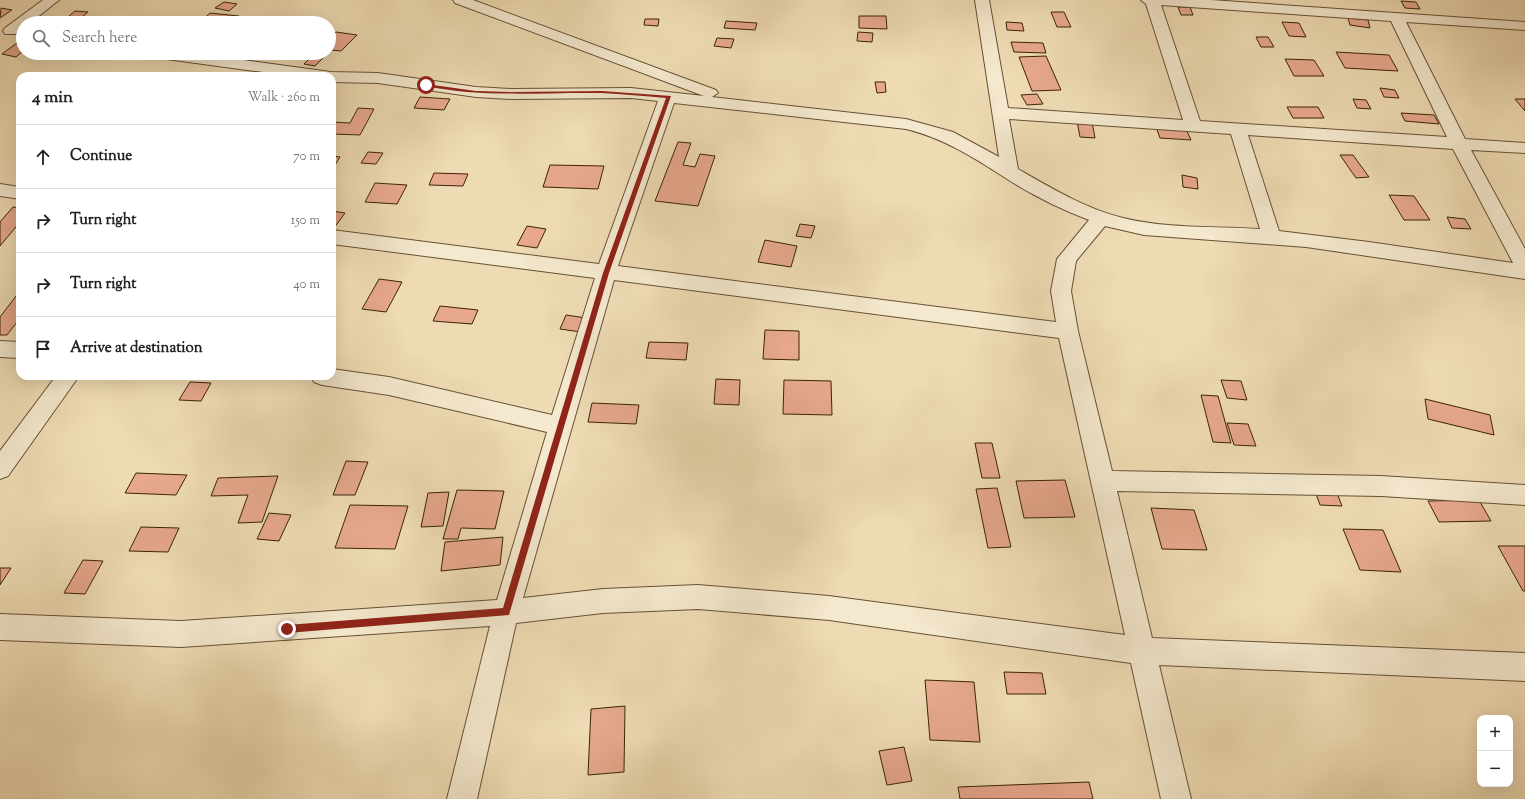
<!DOCTYPE html>
<html lang="en">
<head>
<meta charset="utf-8">
<style>
	:root { --surface:#fff; --page:#f2f2f2; --text:#202124; --muted:#757577; --line:#e0e0e0 }
	body { margin:0; font-family:"Sorts Mill Goudy",serif; background:var(--page); color:var(--text) }
	.controls { position:absolute; right:12px; bottom:12px; display:grid; overflow:hidden; border-radius:8px; box-shadow:0 4px 16px #0002 }
	.controls button { width:36px; height:36px; display:grid; place-items:center; padding:0; border:0; border-bottom:1px solid var(--line); background:var(--surface); color:var(--text); font:20px sans-serif }
	.stop { position:absolute; width:12px; height:12px; margin:-9px; border:3px solid #8f2418; border-radius:50%; background:#fff }
	.stop.end { background:#8f2418; border-color:#fff; box-shadow:0 1px 4px #0008 }
	.list { margin:0; padding:0; list-style:none }
	h2 { display:flex; justify-content:space-between; align-items:center; height:52px; margin:0; padding:0 16px; font-size:17px }
	h2 small { font-size:13px; font-weight:400; color:var(--muted) }
	.list li { display:grid; grid-template-columns:26px 1fr auto; gap:12px; align-items:center; box-sizing:border-box; height:64px; padding:0 16px; border-top:1px solid var(--line) }
	.list b { display:block; font-size:15px; white-space:nowrap }
	.list em { font-size:13px; font-style:normal; color:var(--muted) }
	.icon { flex:none; width:22px; height:22px; fill:none; stroke:currentColor; stroke-width:2; stroke-linecap:round; stroke-linejoin:round }
	.map { position:relative; flex:none; width:1525px; height:799px; overflow:hidden }
	.search { position:absolute; background:var(--surface); box-shadow:0 4px 16px #0002; left:16px; top:16px; width:320px; height:44px; display:flex; align-items:center; gap:10px; box-sizing:border-box; padding:0 14px; border-radius:22px; color:var(--muted); font-size:15px }
	.panel { position:absolute; background:var(--surface); box-shadow:0 4px 16px #0002; left:16px; top:72px; width:320px; height:308px; border-radius:12px }
	.map>svg:first-child { display:block }
	.building { fill:#e7a88d; stroke:#3a2309 }
	.lines { fill:none; stroke-linecap:round; stroke-linejoin:round }
	.minor-casing { stroke:#675134; stroke-width:2 }
	.minor { fill:#f4e8ce; fill-rule:evenodd }
	.route { fill:#8f2418 }
</style>
</head>
<body>
<div class="map">
<svg width="1525" height="799" viewBox="0 0 1525 799">
	<rect width="100%" height="100%" fill="#eedbb3"/>
	<filter id="stains"><feTurbulence type="fractalNoise" baseFrequency=".005" numOctaves="4"/><feColorMatrix values="0 0 0 0 .2 0 0 0 0 .09 0 0 0 0 .02 0 0 0 .5 -.17"/></filter>
	<radialGradient id="worn" r=".72"><stop offset=".6" stop-color="#630" stop-opacity="0"/><stop offset="1" stop-color="#630" stop-opacity=".3"/></radialGradient>
	<path class="building" d="M 1401,1 L 1416,2 L 1420,9 L 1405,8 Z
		M 224,2 L 237,4 L 229,11 L 215,8 Z
		M 1178,7 L 1190,7 L 1193,15 L 1181,15 Z
		M 1,8 L 12,10 L 0,18 Z
		M 75,11 L 88,12 L 75,23 L 61,23 Z
		M 1051,12 L 1064,12 L 1071,27 L 1057,27 Z
		M 210,13 L 239,16 L 232,23 L 199,23 Z
		M 859,16 L 886,16 L 887,29 L 859,28 Z
		M 1348,18 L 1368,20 L 1370,28 L 1350,25 Z
		M 645,19 L 659,19 L 658,26 L 644,25 Z
		M 726,21 L 757,23 L 755,30 L 724,28 Z
		M 1006,22 L 1022,23 L 1024,31 L 1007,30 Z
		M 1282,22 L 1299,23 L 1306,37 L 1289,36 Z
		M 336,32 L 357,35 L 341,51 L 331,50 L 329,52 L 329,38 Z
		M 858,32 L 873,33 L 872,42 L 857,41 Z
		M 1256,37 L 1268,37 L 1274,47 L 1261,47 Z
		M 717,38 L 734,39 L 731,48 L 714,46 Z
		M 21,40 L 23,41 L 23,51 L 16,57 L 2,54 Z
		M 1011,42 L 1043,43 L 1046,53 L 1014,52 Z
		M 1336,52 L 1389,55 L 1398,71 L 1345,68 Z
		M 61,53 L 75,53 L 69,59 L 55,58 Z
		M 315,53 L 328,53 L 315,66 L 304,64 Z
		M 1046,56 L 1061,90 L 1032,91 L 1019,57 Z
		M 1285,59 L 1314,60 L 1324,76 L 1294,76 Z
		M 875,82 L 885,82 L 886,92 L 877,93 Z
		M 1380,88 L 1395,90 L 1399,98 L 1384,97 Z
		M 1037,94 L 1043,104 L 1027,105 L 1021,95 Z
		M 420,97 L 450,99 L 444,110 L 414,108 Z
		M 1353,99 L 1366,100 L 1371,109 L 1357,108 Z
		M 1515,99 L 1525,99 L 1525,111 Z
		M 1287,107 L 1318,107 L 1324,118 L 1293,118 Z
		M 358,108 L 374,109 L 360,135 L 332,134 L 332,122 L 350,123 Z
		M 1401,113 L 1434,115 L 1439,124 L 1405,121 Z
		M 1077,121 L 1092,122 L 1095,138 L 1080,137 Z
		M 1156,127 L 1186,129 L 1191,140 L 1160,138 Z
		M 678,142 L 691,143 L 683,165 L 695,167 L 700,154 L 715,156 L 698,206 L 655,201 Z
		M 368,152 L 383,153 L 376,164 L 361,163 Z
		M 1340,155 L 1353,155 L 1369,177 L 1356,178 Z
		M 332,156 L 340,157 L 332,170 Z
		M 550,165 L 604,166 L 598,189 L 543,187 Z
		M 434,173 L 468,174 L 463,186 L 429,185 Z
		M 1182,175 L 1197,178 L 1198,189 L 1183,187 Z
		M 375,183 L 407,185 L 397,204 L 365,202 Z
		M 1389,195 L 1414,196 L 1430,220 L 1404,220 Z
		M 13,207 L 20,208 L 20,222 L 0,246 L 0,222 Z
		M 332,211 L 345,213 L 334,228 L 332,228 Z
		M 1447,217 L 1465,219 L 1471,229 L 1452,228 Z
		M 800,224 L 815,226 L 811,238 L 796,236 Z
		M 527,226 L 546,229 L 537,248 L 517,245 Z
		M 765,240 L 797,246 L 791,267 L 758,262 Z
		M 379,279 L 402,282 L 386,312 L 362,309 Z
		M 20,291 L 20,318 L 7,335 L 0,335 L 0,317 Z
		M 440,306 L 478,310 L 472,324 L 433,321 Z
		M 566,315 L 586,318 L 581,332 L 560,329 Z
		M 765,330 L 799,331 L 799,360 L 763,359 Z
		M 649,342 L 688,343 L 686,360 L 646,358 Z
		M 716,379 L 740,380 L 739,405 L 714,404 Z
		M 784,380 L 831,381 L 832,415 L 783,414 Z
		M 1221,380 L 1241,381 L 1247,400 L 1227,398 Z
		M 190,382 L 211,383 L 201,401 L 179,400 Z
		M 1201,395 L 1218,396 L 1231,443 L 1213,442 Z
		M 1425,399 L 1490,415 L 1494,435 L 1428,419 Z
		M 592,403 L 639,405 L 636,424 L 588,422 Z
		M 1227,423 L 1248,424 L 1256,446 L 1234,445 Z
		M 975,443 L 992,443 L 1000,478 L 982,478 Z
		M 346,461 L 368,462 L 355,495 L 333,495 Z
		M 136,473 L 187,475 L 176,495 L 125,493 Z
		M 278,476 L 262,522 L 238,523 L 248,495 L 211,496 L 218,478 Z
		M 1065,480 L 1075,517 L 1024,518 L 1016,481 Z
		M 1312,483 L 1333,483 L 1342,506 L 1320,505 Z
		M 997,488 L 1011,547 L 988,548 L 976,489 Z
		M 457,490 L 504,491 L 495,529 L 461,528 L 458,539 L 443,539 Z
		M 449,492 L 443,526 L 421,527 L 428,493 Z
		M 1479,500 L 1491,521 L 1439,522 L 1428,501 Z
		M 350,505 L 408,506 L 395,549 L 335,548 Z
		M 1151,508 L 1194,510 L 1207,550 L 1162,549 Z
		M 269,513 L 291,515 L 279,541 L 257,539 Z
		M 141,527 L 179,528 L 168,552 L 129,551 Z
		M 1343,529 L 1383,530 L 1401,572 L 1360,570 Z
		M 503,537 L 500,565 L 441,571 L 445,542 Z
		M 1498,546 L 1525,546 L 1525,591 L 1523,591 Z
		M 83,560 L 103,561 L 85,594 L 64,593 Z
		M 0,568 L 11,568 L 0,585 Z
		M 1004,672 L 1042,673 L 1046,694 L 1007,694 Z
		M 925,680 L 974,682 L 980,742 L 930,740 Z
		M 625,706 L 624,772 L 588,775 L 591,709 Z
		M 904,747 L 912,781 L 887,785 L 879,751 Z
		M 1089,782 L 1093,799 L 960,799 L 958,787 Z"/>
	<g class="lines">
		<g class="minor-casing">
			<path id="minor" d="M 43,0 L 59,0 L 30,23 L 23,23 L 23,28 L 15,34 L 5,34 L 3,31 L 5,28 Z
				M 453,0 L 473,0 L 716,90 L 718,93 L 712,97 L 906,119 L 953,132 L 999,157 L 975,0 L 989,0 L 1008,108 L 1183,120 L 1146,4 L 1141,0 L 1211,0 L 1525,22 L 1525,30 L 1406,22 L 1465,139 L 1525,143 L 1525,153 L 1471,150 L 1525,249 L 1525,279 L 1306,247 L 1144,235 L 1105,226 L 1076,261 L 1071,291 L 1078,331 L 1112,471 L 1381,476 L 1525,485 L 1525,505 L 1381,496 L 1117,491 L 1152,638 L 1525,653 L 1525,681 L 1159,665 L 1191,799 L 1161,799 L 1131,663 L 829,620 L 698,609 L 603,613 L 516,623 L 477,799 L 447,799 L 490,626 L 181,647 L 0,640 L 0,614 L 181,621 L 497,600 L 547,432 L 389,395 L 322,385 L 314,382 L 311,376 L 332,376 L 332,369 L 389,377 L 552,415 L 595,278 L 332,244 L 332,230 L 599,264 L 658,101 L 631,98 L 512,99 L 476,97 L 378,83 L 332,82 L 332,76 L 292,76 L 159,58 L 154,56 L 151,53 L 193,53 L 331,72 L 378,73 L 476,87 L 512,89 L 631,88 L 704,96 L 455,3 ZM 1161,5 L 1391,21 L 1447,137 L 1200,121 ZM 674,103 L 906,129 C 943,138 973,157 1004,177 C 1030,194 1060,209 1089,220 L 1057,259 L 1051,291 L 1056,322 L 618,266 ZM 1009,119 L 1231,134 L 1260,229 C 1215,226 1168,229 1123,218 C 1086,209 1051,188 1018,169 ZM 1248,135 L 1453,149 L 1513,263 L 1369,242 L 1279,231 ZM 614,280 L 1059,338 L 1125,635 L 829,596 L 698,585 L 603,589 L 523,598 Z
				M 0,184 L 20,187 L 20,199 L 0,196 Z
				M 0,341 L 20,342 L 20,358 L 0,357 Z
				M 56,376 L 79,376 L 8,476 L 0,479 L 0,451 Z"/>
		</g>
		<use href="#minor" class="minor"/>
	</g>
	<path class="route" d="M 426,84 L 476,91 L 512,92 L 602,91 L 671,96 L 609,273 L 509,615 L 287,633 L 283,629 L 287,625 L 503,608 L 603,273 L 666,98 C 644,96 623,94 601,93 C 542,92 484,98 425,86 Z"/>
	<rect width="100%" height="100%" filter="url(#stains)"/>
	<rect width="100%" height="100%" fill="url(#worn)"/>
</svg>
<div class="controls">
<button>+</button>
<button>−</button>
</div>
<div class="stop" style="left:426px;top:85px"></div>
<div class="stop end" style="left:287px;top:629px"></div>
<div class="search"><svg class="icon" aria-label="search" viewBox="0 0 24 24"><circle cx="10" cy="10" r="6"/><path d="M15 15l6 6"/></svg>Search here</div>
<section class="panel">
<h2>4 min<small>Walk · 260 m</small></h2>
<ul class="list">
<li><svg class="icon" aria-label="ahead" viewBox="0 0 24 24"><path d="M12 20V5M6 11l6-6 6 6"/></svg><div><b>Continue</b></div><em>70 m</em></li>
<li><svg class="icon" aria-label="right" viewBox="0 0 24 24"><path d="M7 20v-9h11M14 6l5 5-5 5"/></svg><div><b>Turn right</b></div><em>150 m</em></li>
<li><svg class="icon" aria-label="right" viewBox="0 0 24 24"><path d="M7 20v-9h11M14 6l5 5-5 5"/></svg><div><b>Turn right</b></div><em>40 m</em></li>
<li><svg class="icon" aria-label="arrive" viewBox="0 0 24 24"><path d="M6 21V4h12l-3 4 3 4H6"/></svg><div><b>Arrive at destination</b></div></li>
</ul>
</section>
</div>
</body>
</html>
